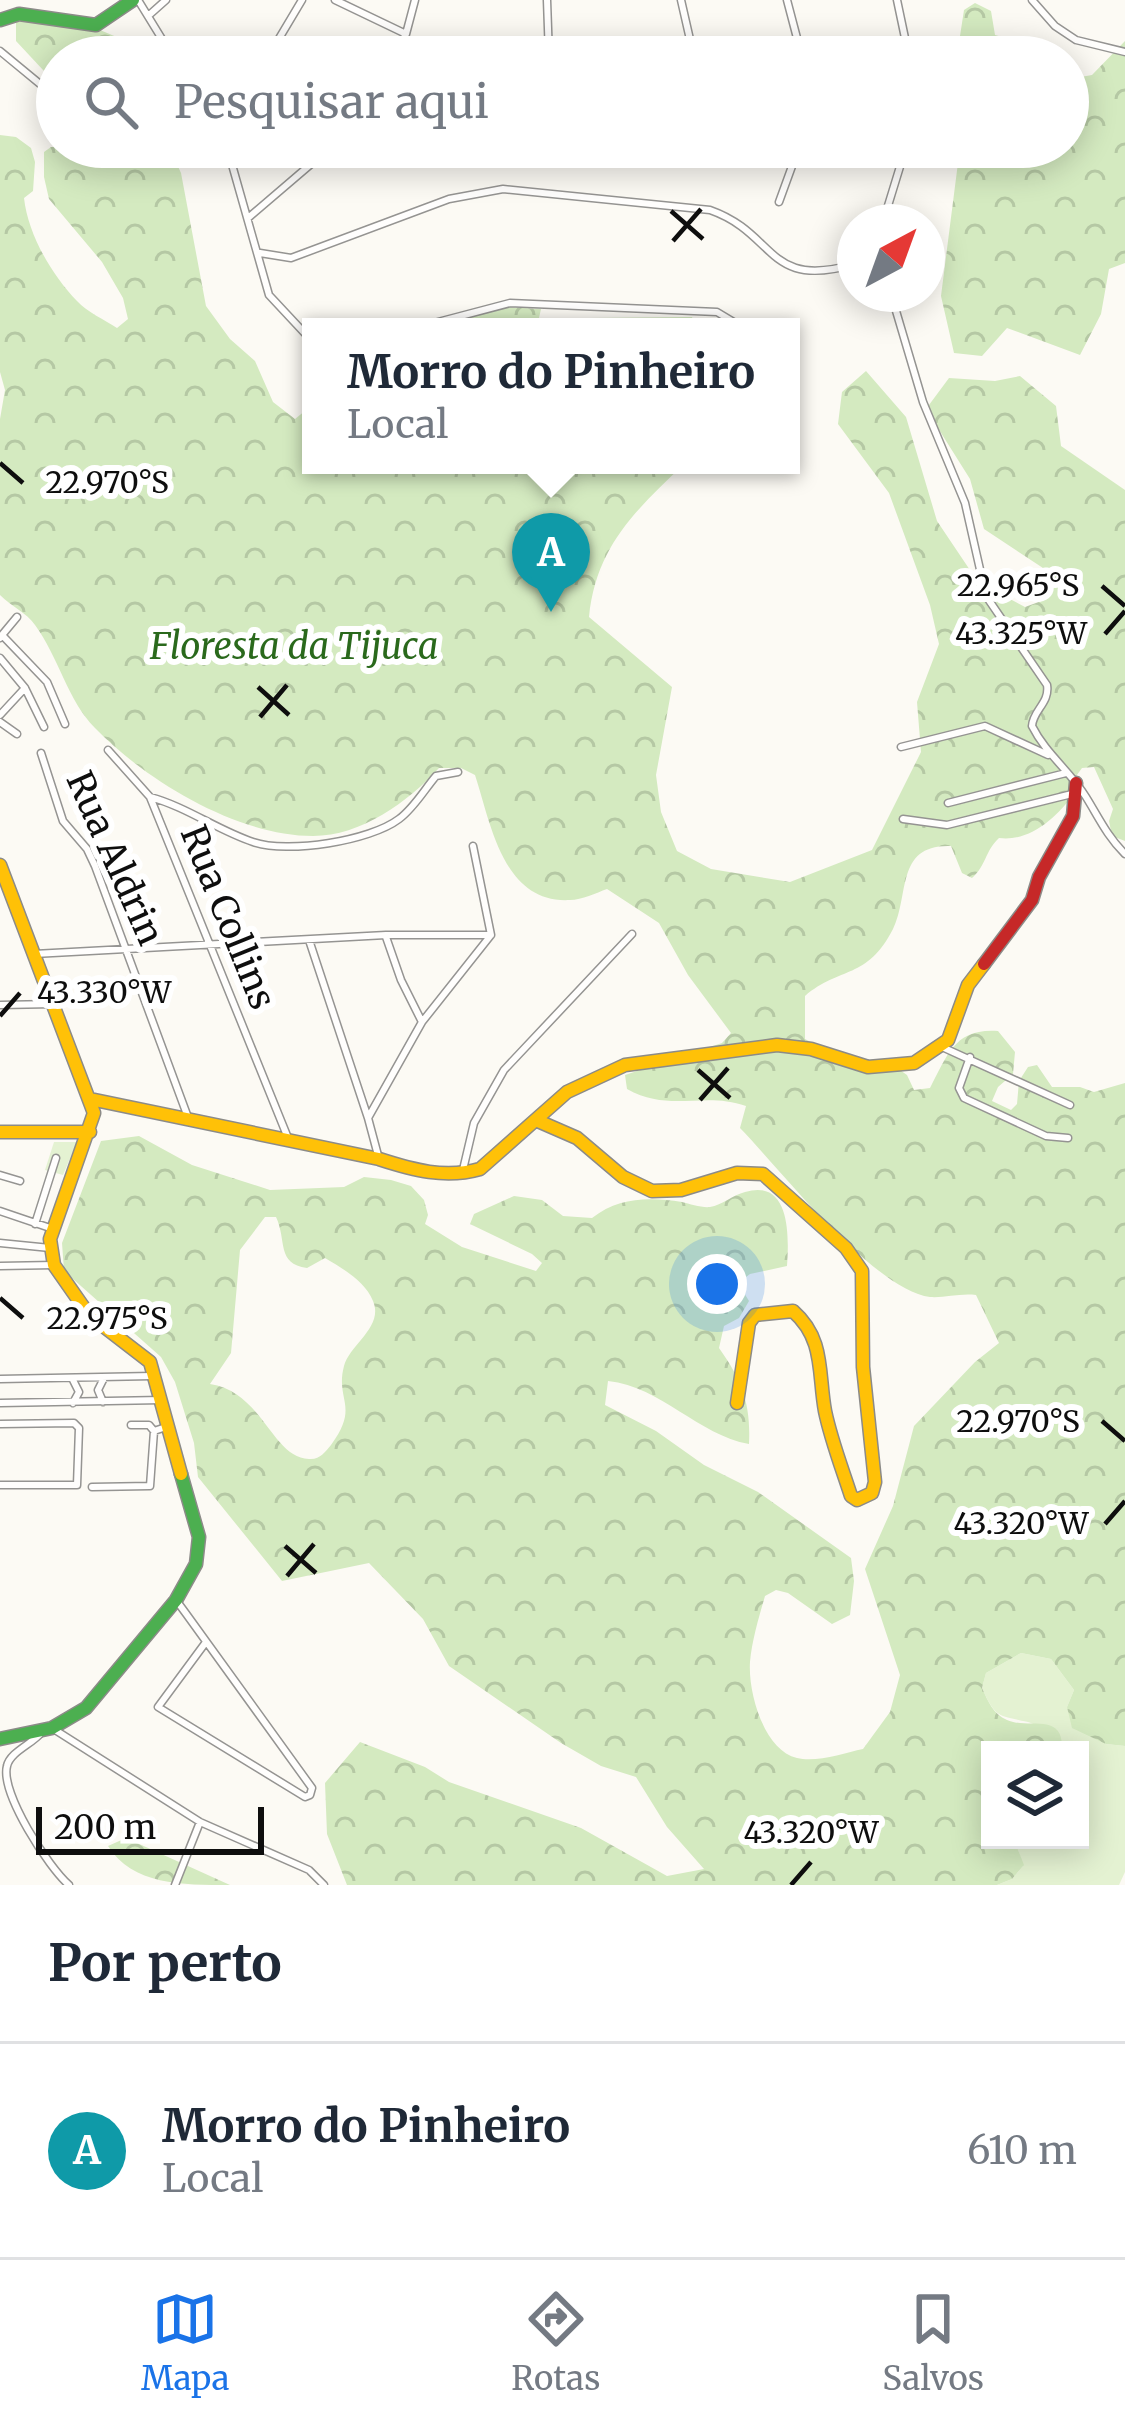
<!DOCTYPE html>
<html lang="pt">
<head>
<meta charset="utf-8">
<style>
	:root { --surface:#fff; --page:#f6f6f7; --text:#1f2937; --muted:#747a83; --line:#e0e1e3; --accent:#1a73e8 }
	body { margin:0; font-family:Merriweather,serif; background:var(--page); color:var(--text) }
	.controls { position:absolute; right:36px; bottom:36px; display:grid; overflow:hidden; border-radius:0px; box-shadow:0 6px 30px #0003 }
	.controls button { width:108px; height:108px; display:grid; place-items:center; padding:0; border:0; border-bottom:3px solid var(--line); background:var(--surface); color:var(--text); font:60px sans-serif }
	.compass { position:absolute; left:837px; top:204px; width:108px; height:108px; border-radius:50%; background:var(--surface); box-shadow:0 6px 30px #0003; rotate:41deg }
	.scale { position:absolute; left:36px; bottom:30px; width:228px; box-sizing:border-box; padding-left:12px; border:6px solid #0e0e0e; border-top:0; font-size:33px; line-height:42px; white-space:nowrap; color:#0e0e0e; -webkit-text-stroke:9px #fff; paint-order:stroke }
	.you { position:absolute; left:717px; top:1284px; width:42px; height:42px; margin:-30px; border:9px solid #fff; border-radius:50%; background:#1a73e8; box-shadow:0 0 0 18px #1a73e833 }
	.badge { display:grid; place-items:center; width:78px; height:78px; border-radius:50%; background:var(--accent); color:#fff; font-size:39px; font-weight:700 }
	.pin { position:absolute; translate:-50% -99px; filter:drop-shadow(0 3px 6px #0008) }
	.pin::after { content:''; position:absolute; top:63px; width:42px; height:36px; background:inherit; clip-path:polygon(0 0,100% 0,50% 100%) }
	.popup { position:absolute; left:302px; top:318px; width:498px; height:156px; box-sizing:border-box; display:grid; place-content:center; border-radius:0px; background:var(--surface); filter:drop-shadow(0 3px 9px #0005); font-size:39px; white-space:nowrap; color:var(--muted) }
	.popup b { font-size:45px; color:var(--text) }
	.popup::after { content:''; position:absolute; left:50%; top:100%; margin-left:-24px; border:24px solid transparent; border-top-color:var(--surface) }
	.list { margin:0; padding:0; list-style:none }
	h2 { display:flex; justify-content:space-between; align-items:center; height:156px; margin:0; padding:0 48px; font-size:51px }
	h2 small { font-size:39px; font-weight:400; color:var(--muted) }
	.list li { display:grid; grid-template-columns:78px 1fr auto; gap:36px; align-items:center; box-sizing:border-box; height:216px; padding:0 48px; border-top:3px solid var(--line) }
	.list b { display:block; font-size:45px; white-space:nowrap }
	.list p { margin:0; font-size:39px; white-space:nowrap; color:var(--muted) }
	.list em { font-size:39px; font-style:normal; color:var(--muted) }
	.icon { flex:none; width:66px; height:66px; fill:none; stroke:currentColor; stroke-width:2; stroke-linecap:round; stroke-linejoin:round }
	.map { position:relative; flex:none; width:1125px; height:1885px; overflow:hidden }
	.search { position:absolute; background:var(--surface); box-shadow:0 6px 30px #0003; left:36px; right:36px; top:36px; height:132px; display:flex; align-items:center; gap:30px; box-sizing:border-box; padding:0 42px; border-radius:66px; color:var(--muted); font-size:45px }
	.sheet { height:372px; background:var(--surface) }
	nav { display:flex; justify-content:space-around; align-items:center; box-sizing:border-box; height:168px; border-top:3px solid var(--line); background:var(--surface); font-size:33px; color:var(--muted) }
	nav a { display:grid; justify-items:center; gap:6px }
	nav .on { color:var(--accent) }
	.map>svg:first-child { display:block }
	.grass { fill:#e4f2d2 }
	.forest { fill:url(#forest-crowns); fill-rule:evenodd }
	.park { fill:url(#park-tufts) }
	.lines { fill:none; stroke-linecap:round; stroke-linejoin:round }
	.street-casing { stroke:#959492; stroke-width:9 }
	.fast-casing { stroke:#8c8b88; stroke-width:15 }
	.slow-casing { stroke:#8c8b88; stroke-width:15 }
	.jam-casing { stroke:#8c8b88; stroke-width:15 }
	.street { stroke:#fffefd; stroke-width:6 }
	.fast { stroke:#4caf50; stroke-width:12 }
	.slow { stroke:#ffc107; stroke-width:12 }
	.jam { stroke:#c62828; stroke-width:12 }
	.ticks { fill:none; stroke:#0e0e0e; stroke-width:4.5 }
	.labels { text-anchor:middle; dominant-baseline:central; stroke-width:12; stroke-linejoin:round; paint-order:stroke }
	.park-label { font-size:36px; font-style:italic; fill:#2a691c; stroke:#fff }
	.street-label { font-size:36px; fill:#0e0e0e; stroke:#fff }
	.ticks-label { font-size:30px; text-anchor:middle; fill:#0e0e0e; stroke:#fff; stroke-width:12; stroke-linejoin:round; paint-order:stroke }
</style>
</head>
<body>
<div class="map">
<svg width="1125" height="1885" viewBox="0 0 1125 1885">
	<defs>
		<pattern id="forest-crowns" width="20" height="18" patternUnits="userSpaceOnUse" patternTransform="scale(3)"><rect width="20" height="18" fill="#d4eac0"/><path d="M2 6a3 3 0 1 1 6 0M12 15a3 3 0 1 1 6 0" fill="none" stroke="#b5c8a4"/></pattern>
		<pattern id="park-tufts" width="24" height="20" patternUnits="userSpaceOnUse" patternTransform="scale(3)"><rect width="24" height="20" fill="#e4f2d2"/><path d="M3 7l-1-3M5 7V3M7 7l1-3M15 17l-1-3M17 17v-4M19 17l1-3" fill="none" stroke="#c2ceb3"/></pattern>
	</defs>
	<rect width="100%" height="100%" fill="#fcfaf4"/>
	<path class="grass" d="M 1021,1653 L 1051,1659 L 1074,1690 L 1067,1707 L 1106,1744 L 1125,1746 L 1125,1872 L 1119,1885 L 997,1885 L 1012,1879 L 1023,1866 L 1017,1846 L 1019,1840 L 1080,1840 L 1080,1750 L 1062,1750 L 1064,1744 C 1053,1738 1039,1725 1028,1722 C 998,1715 996,1719 982,1688 L 986,1673 Z"/>
	<path class="forest" d="M 975,3 L 991,11 L 995,35 L 1023,43 L 1042,57 L 941,57 L 960,36 L 964,10 Z
		M 20,18 L 100,30 L 119,38 L 125,57 L 57,57 L 57,85 L 16,41 L 16,21 Z
		M 1125,41 L 1125,263 L 1109,269 L 1101,314 L 1080,355 L 1007,328 L 982,356 L 954,353 L 941,296 L 960,147 L 1068,147 L 1068,73 L 1075,78 L 1092,75 Z
		M 0,135 L 16,137 L 31,148 L 35,162 L 33,191 L 24,198 C 28,234 51,274 77,301 C 87,312 105,320 117,328 L 128,319 L 123,298 L 102,262 L 49,199 L 44,177 L 44,152 L 51,147 L 169,147 L 181,173 L 206,306 L 230,339 L 255,361 L 273,402 L 295,419 L 311,406 L 311,465 L 683,465 C 635,511 596,547 589,617 L 672,687 L 656,775 L 661,812 L 677,851 L 711,869 L 790,882 L 872,850 L 921,752 L 917,702 L 939,644 L 930,605 L 889,493 L 838,424 L 842,392 L 866,371 L 906,417 L 937,521 L 978,582 L 1025,607 L 1047,599 L 1043,568 L 984,529 L 970,479 L 926,409 L 949,378 L 995,381 L 1020,376 L 1056,406 L 1061,446 L 1125,490 L 1125,841 L 1112,836 L 1109,821 L 1113,809 L 1094,767 L 1082,768 L 1074,779 L 1074,794 C 1056,818 1030,842 999,838 C 985,851 986,866 972,878 L 962,873 L 951,846 C 895,844 910,895 893,929 C 867,980 840,966 805,996 L 805,1039 C 831,1053 858,1072 887,1061 L 907,1075 L 914,1090 L 930,1088 C 948,1054 955,1028 998,1031 L 1015,1052 L 1013,1074 L 998,1087 L 992,1101 L 1011,1110 L 1017,1104 L 1019,1081 L 1028,1067 L 1037,1065 L 1052,1087 L 1080,1087 L 1094,1092 L 1125,1083 L 1125,1746 L 1106,1744 L 1072,1728 L 1067,1707 L 1074,1690 L 1051,1659 L 1021,1653 L 986,1673 L 982,1688 C 988,1701 993,1714 1007,1720 C 1029,1730 1064,1711 1062,1750 L 990,1750 L 990,1840 L 1019,1840 L 1017,1847 L 1024,1865 L 1012,1879 L 997,1885 L 347,1885 L 327,1834 L 325,1783 L 360,1742 L 425,1767 L 449,1782 L 581,1828 L 667,1876 L 704,1869 L 667,1827 L 636,1777 L 601,1766 L 561,1743 L 449,1666 L 423,1619 L 369,1563 L 282,1581 L 198,1477 L 194,1443 L 175,1382 L 161,1357 L 64,1271 L 62,1243 L 101,1141 L 139,1136 L 192,1165 L 270,1190 L 344,1187 L 364,1177 L 391,1180 L 411,1186 L 424,1200 L 428,1215 L 425,1224 L 462,1247 L 536,1271 L 542,1263 L 532,1254 L 470,1224 L 474,1214 L 514,1196 L 542,1200 L 563,1216 L 592,1218 C 619,1197 649,1197 682,1202 C 690,1204 702,1208 710,1207 C 722,1205 733,1195 745,1192 C 791,1178 789,1238 787,1266 L 750,1274 L 738,1283 L 749,1301 L 739,1318 L 724,1326 L 719,1348 C 742,1380 751,1404 749,1444 C 698,1435 662,1387 608,1381 L 605,1405 L 656,1431 L 704,1465 L 758,1492 L 851,1558 L 854,1581 L 850,1615 L 832,1624 L 788,1593 L 776,1590 L 765,1596 C 759,1617 752,1640 750,1662 C 748,1693 764,1750 797,1758 C 816,1763 844,1753 863,1749 L 890,1712 L 900,1675 L 865,1569 L 893,1506 L 914,1426 L 975,1362 L 999,1343 L 976,1295 C 960,1293 945,1298 930,1297 C 874,1290 781,1170 740,1128 L 746,1106 C 704,1091 670,1113 627,1089 L 625,1075 L 722,1043 L 731,1033 L 688,975 L 659,923 L 607,889 C 596,893 582,900 570,900 C 503,904 491,824 475,775 L 461,768 L 439,768 C 408,802 361,836 313,836 C 237,836 145,780 95,728 C 68,701 58,656 35,625 C 27,613 11,606 0,595 L 0,419 L 5,390 L 0,372 ZM 265,1217 L 276,1217 C 287,1240 276,1264 307,1268 L 325,1258 C 342,1268 365,1281 373,1301 C 384,1327 350,1344 344,1366 C 335,1400 360,1406 331,1445 C 325,1452 320,1460 309,1459 C 272,1458 263,1392 210,1384 L 231,1353 L 240,1250 Z
		M 503,307 L 541,309 L 537,327 L 439,327 Z
		M 692,317 L 696,327 L 583,327 L 590,318 Z
		M 126,1838 L 230,1885 C 182,1885 132,1885 108,1846 Z"/>
	<path class="park" d="M 54,1142 L 77,1142 L 63,1175 L 45,1170 Z"/>
	<g class="lines">
		<g class="street-casing">
			<path id="street" d="M 138,0 L 173,57
				M 335,0 L 406,34
				M 547,0 L 549,57
				M 681,0 L 694,57
				M 787,0 L 802,57
				M 897,0 L 909,57
				M 1032,0 L 1055,26 L 1076,40 L 1125,52
				M 148,16 L 166,0
				M 0,51 L 57,98
				M 268,57 L 302,0
				M 393,57 L 406,34 L 415,0
				M 227,147 L 269,295 L 311,340
				M 779,202 L 799,147
				M 248,218 L 331,147
				M 883,222 L 906,147
				M 260,253 L 291,258 L 449,199 L 503,189 L 710,210 C 778,234 765,290 855,264
				M 891,294 L 923,402 L 965,503 L 986,596 L 1047,685 C 1050,703 1033,710 1032,726 C 1046,754 1070,771 1086,797 C 1099,818 1107,836 1125,854
				M 419,327 L 510,303 L 717,312 L 742,327
				M 2,635 L 17,617
				M 0,638 L 2,635 L 47,682 L 65,724
				M 0,658 L 25,688 L 44,727
				M 0,715 L 25,688
				M 0,722 L 17,734
				M 901,747 L 985,726 L 1048,755
				M 108,750 L 150,797 L 288,1138
				M 41,753 L 63,821 L 87,849 L 95,866 L 189,1120
				M 150,797 C 187,807 217,830 253,842 C 288,854 370,841 399,819 C 414,808 424,790 436,776 L 458,772
				M 948,803 L 1066,773
				M 903,819 L 947,825 L 1072,794
				M 386,937 L 401,980 L 422,1022
				M 309,940 L 368,1118
				M 34,954 L 386,935 L 491,935
				M 0,1005 L 54,1004
				M 942,1047 L 1070,1105
				M 970,1057 L 959,1088 L 964,1098 L 1046,1136 L 1068,1138
				M 379,1159 L 368,1118 L 422,1022 L 491,935 L 473,846
				M 462,1174 L 474,1123 L 504,1070 L 632,934
				M 0,1175 L 20,1181
				M 0,1211 L 53,1229
				M 35,1224 L 56,1158
				M 0,1243 L 50,1248
				M 0,1266 L 54,1265
				M 0,1379 L 152,1376
				M 73,1380 L 79,1392 L 73,1403
				M 103,1402 L 98,1390 L 104,1378
				M 0,1403 L 162,1400
				M 0,1424 L 74,1423 L 79,1428 L 77,1485 L 0,1485
				M 131,1425 L 149,1425 L 154,1431 L 169,1426
				M 92,1487 L 150,1486 L 154,1431
				M 176,1600 L 187,1615 L 312,1788 L 310,1795 L 305,1797 L 158,1707 L 206,1642
				M 52,1728 L 200,1822 L 309,1870 L 324,1885
				M 41,1733 C 32,1744 10,1752 7,1766 C 0,1793 49,1868 69,1885
				M 175,1885 L 200,1822"/>
		</g>
		<g class="fast-casing">
			<path id="fast" d="M 0,20 L 19,14 L 96,25 L 133,0
				M 0,1739 L 52,1728 L 86,1708 L 176,1600 L 196,1564 L 199,1537 L 181,1474"/>
		</g>
		<g class="slow-casing">
			<path id="slow" d="M 0,865 L 94,1113 L 50,1239 L 54,1265 L 89,1315 L 150,1362 L 181,1474
				M 90,1099 L 379,1159 C 413,1170 445,1179 480,1169 L 567,1092 L 625,1065 L 777,1045 L 811,1049 L 868,1067 L 914,1063 L 948,1040 L 968,985 L 984,964
				M 538,1121 L 577,1138 L 623,1177 L 652,1191 L 681,1190 L 737,1173 L 763,1174 L 846,1248 L 862,1271 L 863,1367 L 875,1482 L 872,1493 L 857,1500 L 851,1496 C 842,1468 831,1440 825,1411 C 818,1373 825,1339 793,1311 L 755,1315 L 749,1323 L 737,1403
				M 0,1132 L 90,1132"/>
		</g>
		<g class="jam-casing">
			<path id="jam" d="M 984,964 L 1032,900 L 1039,877 L 1073,816 L 1076,783"/>
		</g>
		<use href="#street" class="street"/>
		<use href="#fast" class="fast"/>
		<use href="#slow" class="slow"/>
		<use href="#jam" class="jam"/>
	</g>
	<path class="ticks" d="M 671,211 L 703,239M 673,241 L 701,209M 0,463 L 23,483M 1102,586 L 1125,606M 1105,634 L 1125,611M 258,687 L 289,715M 260,717 L 287,685M 0,1016 L 20,993M 698,1070 L 730,1098M 700,1100 L 728,1068M 0,1298 L 23,1318M 1102,1421 L 1125,1441M 1105,1524 L 1125,1501M 285,1546 L 316,1573M 287,1576 L 314,1544M 791,1885 L 811,1862"/>
	<g class="labels">
		<g class="park-label">
			<text x="294" y="646">Floresta da Tijuca</text>
		</g>
		<g class="street-label">
			<text transform="translate(115 858) rotate(66)">Rua Aldrin</text>
			<text transform="translate(228 917) rotate(68)">Rua Collins</text>
		</g>
	</g>
	<g class="ticks-label">
		<text x="107" y="493">22.970°S</text>
		<text x="1018" y="596">22.965°S</text>
		<text x="1021" y="644">43.325°W</text>
		<text x="104" y="1003">43.330°W</text>
		<text x="107" y="1329">22.975°S</text>
		<text x="1018" y="1432">22.970°S</text>
		<text x="1021" y="1534">43.320°W</text>
		<text x="811" y="1843">43.320°W</text>
	</g>
</svg>
<div class="controls">
<button><svg class="icon" aria-label="layers" viewBox="0 0 24 24"><path d="M12 4l9 5-9 5-9-5zM3 14l9 5 9-5"/></svg></button>
</div>
<svg class="compass" viewBox="-18 -18 36 36"><path d="M0-13l5 13h-10z" fill="#e53935"/><path d="M0 13l5-13h-10z" fill="#747a83"/></svg>
<div class="scale">200 m</div>
<div class="you"></div>
<div class="pin badge" style="left:551px;top:612px;background:#0f9aa8">A</div>
<div class="popup"><b>Morro do Pinheiro</b>Local</div>
<div class="search"><svg class="icon" aria-label="search" viewBox="0 0 24 24"><circle cx="10" cy="10" r="6"/><path d="M15 15l6 6"/></svg>Pesquisar aqui</div>
</div>
<section class="sheet">
<h2>Por perto<small></small></h2>
<ul class="list">
<li><span class="badge" style="background:#0f9aa8">A</span><div><b>Morro do Pinheiro</b><p>Local</p></div><em>610 m</em></li>
</ul>
</section>
<nav>
<a class="on"><svg class="icon" aria-label="map" viewBox="0 0 24 24"><path d="M3 6l6-2 6 2 6-2v14l-6 2-6-2-6 2zM9 4v14M15 6v14"/></svg>Mapa</a>
<a><svg class="icon" aria-label="directions" viewBox="0 0 24 24"><path d="M12 3l9 9-9 9-9-9zM9 14v-3h6M13 9l2 2-2 2"/></svg>Rotas</a>
<a><svg class="icon" aria-label="saved" viewBox="0 0 24 24"><path d="M7 4h10v16l-5-4-5 4z"/></svg>Salvos</a>
</nav>
</body>
</html>
